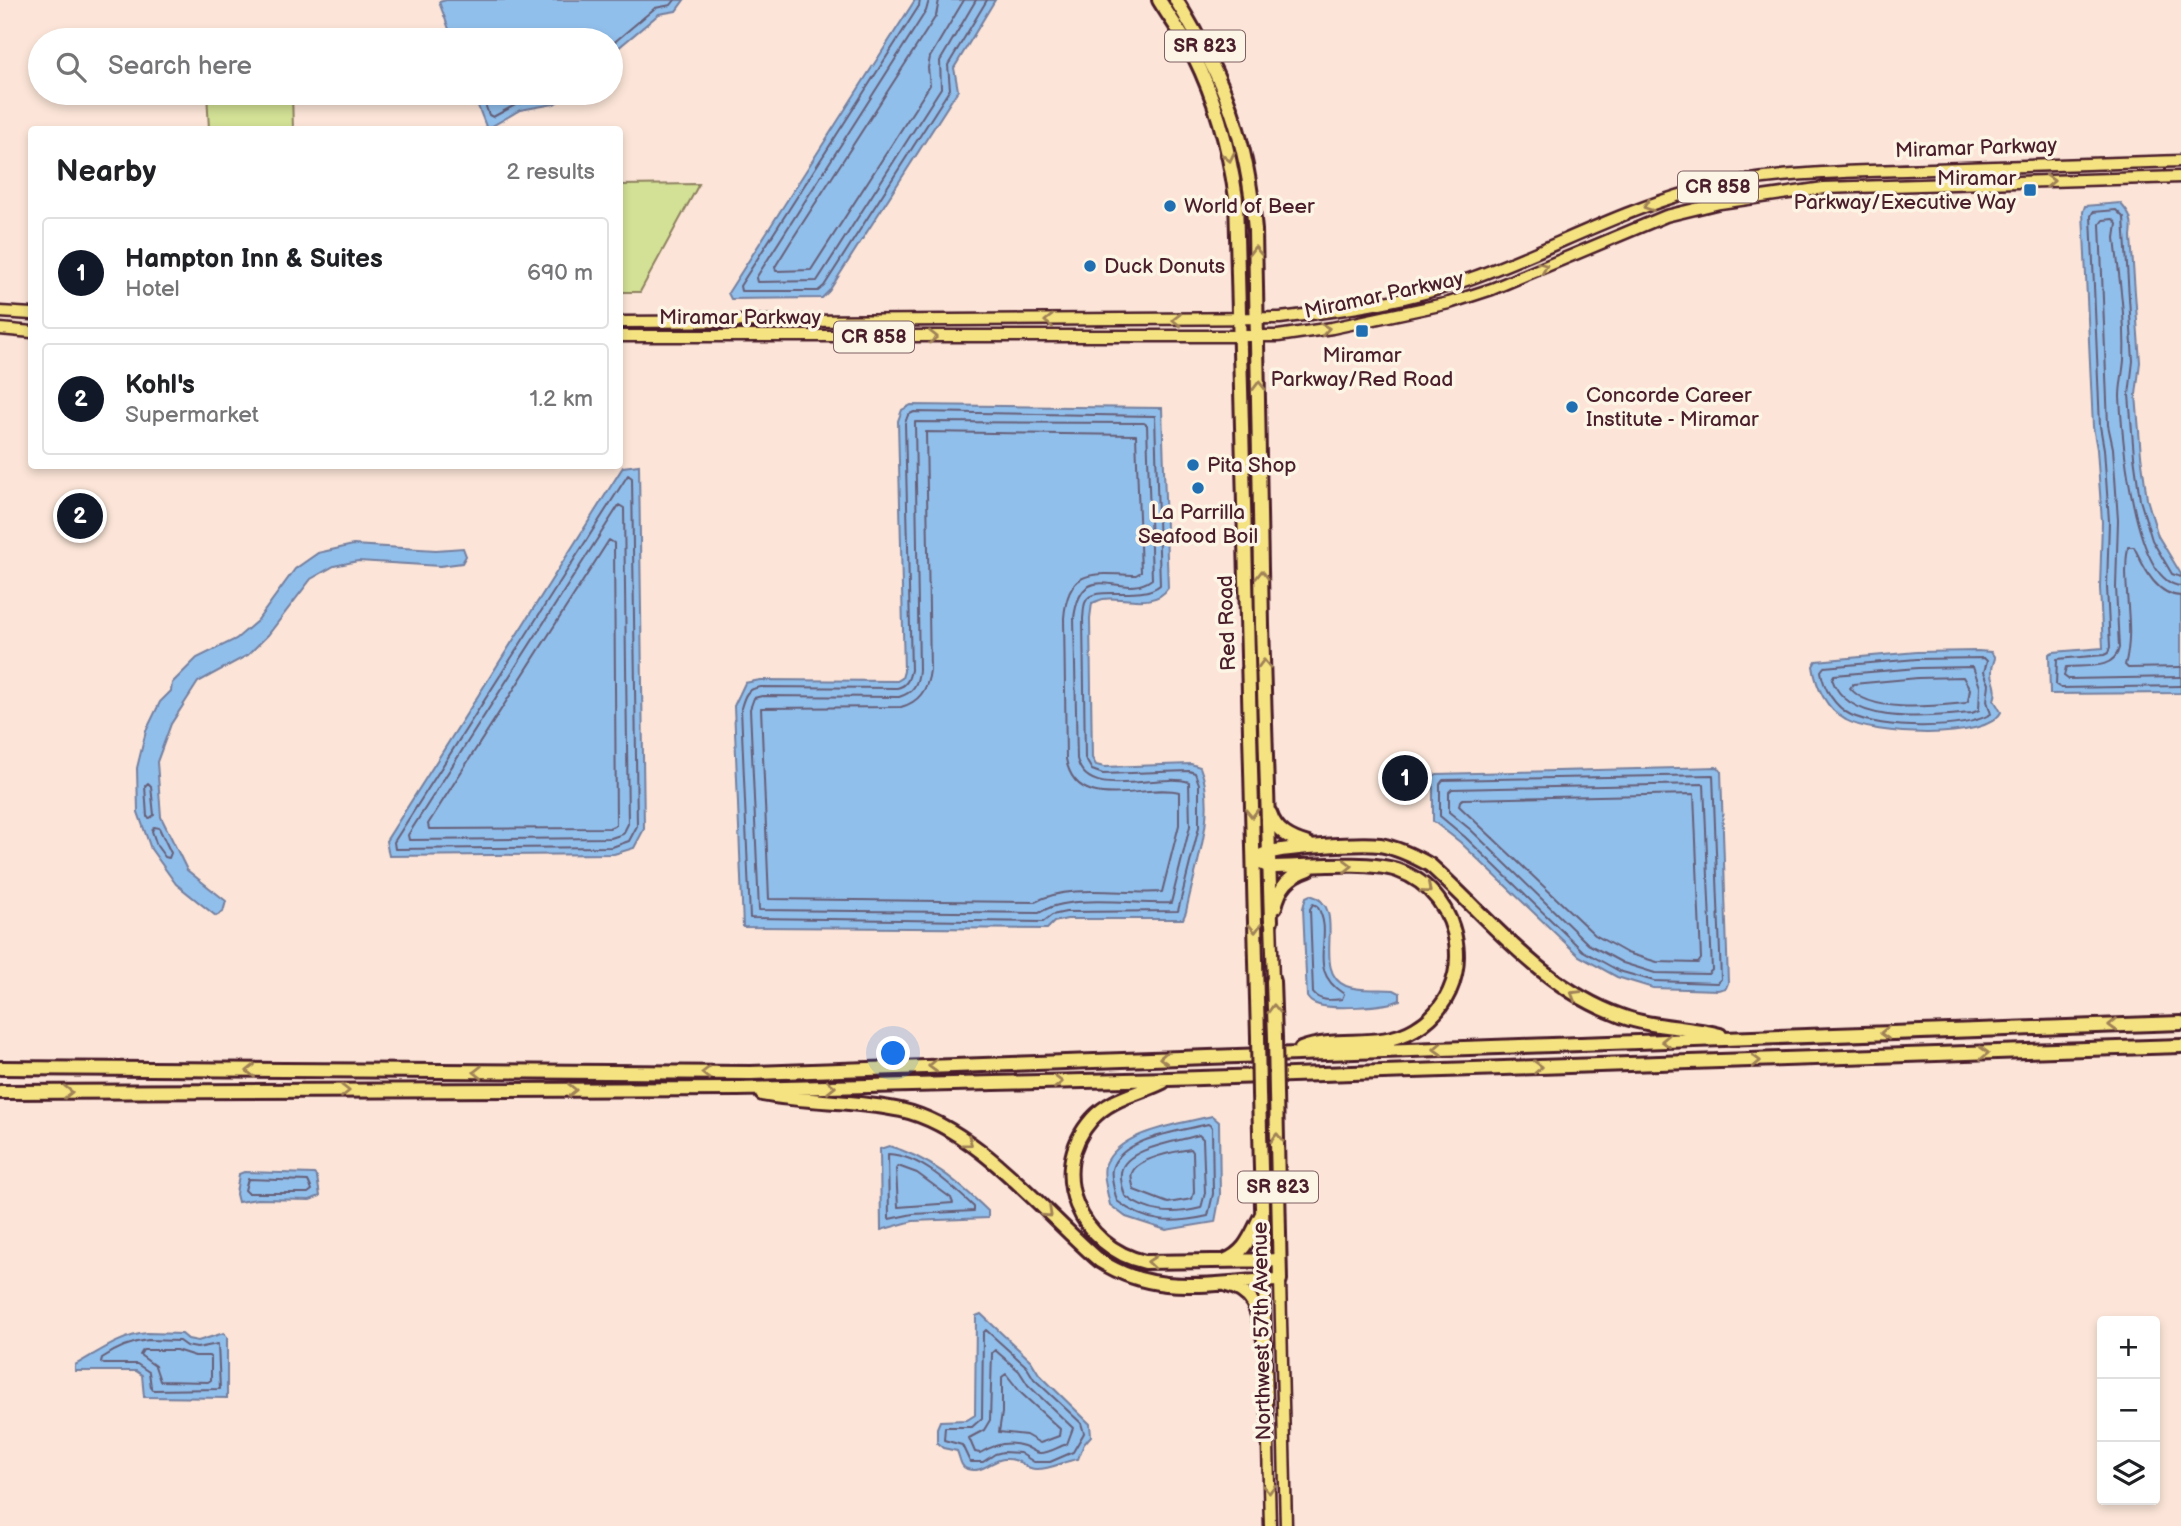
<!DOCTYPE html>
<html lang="en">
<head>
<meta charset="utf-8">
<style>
	:root { --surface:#fff; --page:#f6f6f6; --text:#202124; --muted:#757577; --line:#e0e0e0; --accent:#111827 }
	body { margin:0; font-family:"Balsamiq Sans",sans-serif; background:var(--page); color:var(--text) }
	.controls { position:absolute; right:21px; bottom:21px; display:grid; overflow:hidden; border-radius:7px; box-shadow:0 4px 10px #0003 }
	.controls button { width:63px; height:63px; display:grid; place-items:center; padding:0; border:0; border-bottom:2px solid var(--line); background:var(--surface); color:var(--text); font:35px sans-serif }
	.you { position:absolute; left:894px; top:1054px; width:24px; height:24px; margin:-18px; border:5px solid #fff; border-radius:50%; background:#1a73e8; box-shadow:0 0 0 10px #1a73e833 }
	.badge { display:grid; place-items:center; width:46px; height:46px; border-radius:50%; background:var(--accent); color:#fff; font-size:23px; font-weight:700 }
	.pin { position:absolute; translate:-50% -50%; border:4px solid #fff; box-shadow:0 2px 7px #0006 }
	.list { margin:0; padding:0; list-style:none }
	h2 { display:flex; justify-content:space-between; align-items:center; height:91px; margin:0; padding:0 28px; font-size:30px }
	h2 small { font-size:23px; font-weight:400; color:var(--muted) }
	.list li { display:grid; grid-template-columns:46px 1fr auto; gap:21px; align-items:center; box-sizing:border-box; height:112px; margin:0 14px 14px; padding:0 14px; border:2px solid var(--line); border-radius:7px }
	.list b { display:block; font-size:26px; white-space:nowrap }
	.list p { margin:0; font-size:23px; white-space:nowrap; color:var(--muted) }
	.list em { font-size:23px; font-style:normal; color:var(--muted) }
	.icon { flex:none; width:38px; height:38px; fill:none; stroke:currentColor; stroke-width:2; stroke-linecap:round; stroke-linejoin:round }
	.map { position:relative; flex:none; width:2181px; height:1526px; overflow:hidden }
	.search { position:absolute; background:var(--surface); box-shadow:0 4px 10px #0003; left:28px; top:28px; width:595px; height:77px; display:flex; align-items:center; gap:18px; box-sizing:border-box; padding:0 24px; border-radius:38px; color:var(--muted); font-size:26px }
	.panel { position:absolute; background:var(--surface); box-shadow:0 4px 10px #0003; left:28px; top:126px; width:595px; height:343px; border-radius:7px }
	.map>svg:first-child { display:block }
	.green { fill:#d2e195; stroke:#8e8060; stroke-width:2 }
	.water { fill:#91bfeb; stroke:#757f9e; stroke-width:2 }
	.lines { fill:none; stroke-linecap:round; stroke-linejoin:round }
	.shore { stroke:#665f78; stroke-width:2 }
	.primary-casing { stroke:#4a1f2b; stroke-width:15 }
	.highway-casing { stroke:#4a1f2b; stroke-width:18 }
	.primary { stroke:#f5e382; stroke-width:10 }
	.highway { stroke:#f5e382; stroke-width:12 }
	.highway-bridge-casing { stroke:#4a1f2b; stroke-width:18; stroke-linecap:butt }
	.highway-bridge { stroke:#f5e382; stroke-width:12 }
	.oneway { stroke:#a08156 }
	.poi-dot { fill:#1f6fb2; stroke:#fcf5e5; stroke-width:2.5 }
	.labels { text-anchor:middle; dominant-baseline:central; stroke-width:7; stroke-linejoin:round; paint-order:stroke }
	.shield { fill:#fcf5e5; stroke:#7f5f63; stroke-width:2 }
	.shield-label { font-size:19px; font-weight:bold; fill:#4a1f2b }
	.street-label { font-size:21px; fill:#4a1f2b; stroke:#fcf5e5 }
	.poi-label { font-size:21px; fill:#4a1f2b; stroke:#fcf5e5; text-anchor:start }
</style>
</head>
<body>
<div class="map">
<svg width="2181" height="1526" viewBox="0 0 2181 1526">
	<rect width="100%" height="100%" fill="#fce5d8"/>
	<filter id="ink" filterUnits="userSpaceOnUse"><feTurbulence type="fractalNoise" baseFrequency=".0143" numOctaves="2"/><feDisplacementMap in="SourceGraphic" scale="14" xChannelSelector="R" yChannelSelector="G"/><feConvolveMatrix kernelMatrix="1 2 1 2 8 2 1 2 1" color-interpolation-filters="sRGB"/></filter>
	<g filter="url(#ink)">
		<path class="green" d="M 207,93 L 292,93 L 293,129 L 209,129 Z
			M 699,184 L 640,292 L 620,292 L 620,185 Z"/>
		<path class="water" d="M 446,0 L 684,0 L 676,11 L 659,14 L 611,54 L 611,40 L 453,40 L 439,2 Z
			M 915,0 L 995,0 L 954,68 L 958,90 L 829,291 L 822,298 L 731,299 L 728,293 Z
			M 473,93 L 571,93 L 554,104 L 520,110 L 487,129 Z
			M 2120,203 C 2131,215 2133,221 2131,237 L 2140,362 L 2136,395 L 2141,455 L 2147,499 L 2158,536 L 2181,574 L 2181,693 L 2050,694 L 2049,654 L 2053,652 L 2103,648 L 2100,588 L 2102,522 L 2097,449 L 2093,427 L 2083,212 L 2085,206 Z
			M 911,405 L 1162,408 L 1168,588 C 1155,609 1121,596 1103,599 C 1102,599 1093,603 1092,603 L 1090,618 L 1092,758 L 1096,765 L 1104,767 L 1191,764 L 1200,767 C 1218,813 1195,865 1186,912 L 1183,919 L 1067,919 L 1054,922 L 1047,929 L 743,927 L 734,706 L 745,683 L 760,680 L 897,681 L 902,678 L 904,671 L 898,421 L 902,410 Z
			M 639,465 L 644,829 L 634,848 L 614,854 L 389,856 L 386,841 L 623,467 Z
			M 353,545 L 436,550 L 463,548 L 466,556 L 462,563 L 440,566 L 358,561 L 334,566 L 311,579 L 268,635 L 248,655 L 198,682 L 171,724 L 157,762 L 161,817 L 187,870 L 226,901 L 223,912 L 216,916 L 176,884 L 151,849 L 138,812 L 137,768 L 146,731 L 160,702 L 171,691 L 172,683 L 197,658 L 236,639 L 257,621 L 295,569 L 318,553 Z
			M 1978,651 L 1991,652 L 1995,658 C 1994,662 1992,666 1992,670 C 1991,681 1999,686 1994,700 L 2001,712 C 1987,742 1871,735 1846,720 C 1826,709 1816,687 1813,666 L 1816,661 L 1917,652 Z
			M 1718,767 L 1721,771 L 1728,983 L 1726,988 L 1718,990 L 1653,988 L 1617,977 L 1579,956 L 1460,842 L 1433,821 L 1433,776 L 1437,774 Z
			M 1310,895 C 1351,906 1309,971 1346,986 C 1361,992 1379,988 1394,990 L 1400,993 L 1400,1000 C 1386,1007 1330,1010 1316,1004 C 1311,1002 1310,1001 1307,997 L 1303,908 L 1306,897 Z
			M 1212,1116 L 1219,1122 L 1220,1195 L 1215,1222 L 1166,1230 L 1126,1217 L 1110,1205 C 1108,1194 1102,1176 1105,1166 C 1118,1131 1179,1124 1212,1116 Z
			M 889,1146 C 929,1157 959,1183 988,1211 L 988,1218 L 913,1221 L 881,1230 L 880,1149 Z
			M 244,1172 L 314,1174 L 317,1177 L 320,1196 L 310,1200 L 257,1199 L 238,1202 L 236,1194 L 239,1174 Z
			M 981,1314 L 1031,1361 L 1039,1374 L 1090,1424 L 1091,1436 L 1084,1444 L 1078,1459 C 1062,1461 1052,1470 1035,1469 C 1022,1468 1021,1458 1004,1459 C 991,1460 983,1474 967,1469 C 960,1467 960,1457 957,1451 L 943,1448 L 937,1443 L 937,1428 L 940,1421 L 967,1420 L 975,1415 L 976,1316 Z
			M 147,1333 L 182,1334 L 188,1339 L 198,1341 L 224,1333 L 227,1337 L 227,1398 L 144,1397 L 142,1375 L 136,1371 L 75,1371 L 75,1365 C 99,1352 119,1336 147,1333 Z"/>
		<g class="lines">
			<path class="shore" d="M 920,0 L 919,6 L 740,286 L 741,291 L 818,291 L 824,286 L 950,89 L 948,65 L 987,0
				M 929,0 L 926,11 L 756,278 L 757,282 L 817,281 L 941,88 L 940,61 L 976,0
				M 939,0 L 936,16 L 793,238 L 775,267 L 776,271 L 811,270 L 930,85 L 928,68 L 930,57 L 964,0
				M 611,45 L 655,8 L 671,5 L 675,0
				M 481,93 L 489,115 L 493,117 L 517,104 L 551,98 L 559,93
				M 914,412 L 1155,416 L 1160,585 C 1140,602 1093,584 1086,601 C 1083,606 1084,613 1083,618 L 1085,758 L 1092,770 L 1103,774 L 1189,771 L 1195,773 L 1199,784 L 1199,827 L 1178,911 L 1066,912 L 1052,915 L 1043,922 L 750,918 L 741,708 C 745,694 747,689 761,687 L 897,688 C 907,686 909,679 911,670 L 905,423 L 908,415 Z
				M 915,422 L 1144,423 L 1147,425 L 1152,579 C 1123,602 1082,555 1074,618 L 1077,759 C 1087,803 1157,772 1189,782 L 1190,826 L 1171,903 C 1134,905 1069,893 1039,913 L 759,910 L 750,709 L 754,698 L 762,696 L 899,697 C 913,693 918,684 919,670 Z
				M 926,432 L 1136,435 L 1141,572 L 1136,575 C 1095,574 1068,566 1064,618 L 1066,759 C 1076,816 1144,783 1179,792 L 1179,825 L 1162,892 C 1123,895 1070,883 1035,902 L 769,899 L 761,708 L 901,707 C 920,702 928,689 930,670 Z
				M 628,475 L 632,478 L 637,826 L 629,841 L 612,847 L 395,849 L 394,842 Z
				M 619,505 L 624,508 L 628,824 L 623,834 L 611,838 L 409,840 L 408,835 Z
				M 609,540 L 614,543 L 616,825 L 609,828 L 429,829 L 428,824 Z
				M 2181,577 L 2172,574 L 2152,540 L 2140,500 L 2134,456 L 2129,395 L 2133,361 L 2124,218 L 2116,210 L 2093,212 L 2091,216 L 2100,426 L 2104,449 L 2109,521 L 2107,587 L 2110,647 L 2108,653 L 2104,655 L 2057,659 L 2056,685 L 2061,688 L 2181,686
				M 2181,586 C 2133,583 2122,434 2120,397 C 2120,384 2123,373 2124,360 C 2126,320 2119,278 2115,238 L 2117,224 L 2113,219 L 2103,220 L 2100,224 L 2108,425 L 2113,448 L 2118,520 L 2116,587 L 2119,648 C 2114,671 2085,665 2066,667 L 2064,676 L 2068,679 L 2181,677
				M 2181,596 C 2155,595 2144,567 2134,547 L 2128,547 C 2121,586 2136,627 2125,665 L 2128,668 L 2181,667
				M 1984,658 L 1987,661 L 1984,672 L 1989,684 L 1987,701 L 1991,714 C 1961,731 1881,729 1851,715 C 1835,707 1823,688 1821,671 L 1824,667 L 1917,659 Z
				M 1973,667 L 1980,687 L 1979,710 L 1972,713 C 1932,716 1848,728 1832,679 L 1834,675 L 1918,668 Z
				M 1963,677 L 1970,689 L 1968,701 L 1965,703 C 1935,706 1870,714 1850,688 L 1853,684 L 1918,678 Z
				M 1713,775 L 1721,979 L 1717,983 L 1654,981 L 1619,971 L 1583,951 L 1465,837 L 1440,816 L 1440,784 L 1443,780 Z
				M 148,783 L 151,786 L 154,815 L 150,818 L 147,817 L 145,786 Z
				M 1704,784 L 1712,970 L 1708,974 L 1655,973 L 1623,963 L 1588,944 L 1471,830 L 1449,812 L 1449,792 L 1452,789 Z
				M 1694,794 L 1701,959 L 1698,963 L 1657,962 L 1627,953 L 1595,935 L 1459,806 L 1460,801 L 1463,799 Z
				M 154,827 L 159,828 L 171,853 L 169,858 L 165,857 L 157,846 L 152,831 Z
				M 1313,904 L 1317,906 C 1337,937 1303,968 1344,994 L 1342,999 C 1333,1000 1320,1002 1313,993 L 1310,909 Z
				M 1208,1124 L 1212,1127 L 1213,1194 L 1208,1216 C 1172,1224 1147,1224 1117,1201 C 1115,1193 1110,1177 1112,1169 C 1120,1138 1181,1131 1208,1124 Z
				M 1199,1135 L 1203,1139 L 1205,1193 L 1201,1208 C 1173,1215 1148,1214 1125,1196 C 1123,1189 1120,1180 1121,1173 C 1123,1148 1180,1141 1199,1135 Z
				M 1191,1149 L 1193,1152 L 1194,1192 L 1192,1199 L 1168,1203 L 1134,1190 C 1133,1185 1130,1177 1132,1173 C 1137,1158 1177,1151 1191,1149 Z
				M 888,1154 C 920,1155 952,1186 974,1207 L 974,1211 L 913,1214 L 889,1219 Z
				M 898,1166 L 917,1173 L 951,1198 L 953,1203 L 898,1207 L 896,1169 Z
				M 248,1179 L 308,1181 L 312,1190 L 308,1193 L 248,1193 L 245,1190 Z
				M 986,1330 L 1026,1366 L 1034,1379 L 1081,1423 L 1084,1433 L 1073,1452 L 1050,1462 L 1034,1462 L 1020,1453 L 1003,1452 L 995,1454 L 983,1462 L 970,1462 L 962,1445 L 944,1440 L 945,1427 L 972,1427 L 982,1418 L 983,1333 Z
				M 148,1340 L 179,1341 L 186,1346 L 197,1348 L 218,1344 L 220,1389 L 153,1390 L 151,1387 L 149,1372 L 137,1364 L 104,1364 L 101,1362 L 102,1358 C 117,1348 130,1342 148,1340 Z
				M 143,1350 L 176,1350 L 195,1356 L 209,1356 L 211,1358 L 211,1380 L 208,1382 L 160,1381 L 155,1366 L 140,1355 Z
				M 995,1350 L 1019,1371 L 1028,1385 L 1073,1428 L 1067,1444 C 1057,1447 1049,1454 1039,1453 C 1033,1452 1030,1448 1024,1446 C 1008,1440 993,1445 980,1453 L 975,1452 L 969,1438 L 984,1430 L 990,1420 L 992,1353 Z
				M 1006,1374 L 1021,1393 L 1060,1429 L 1059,1436 L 1040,1443 L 1026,1435 L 999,1432 L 1002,1413 L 1002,1377 Z"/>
			<g class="primary-casing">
				<path id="primary" d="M 0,312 L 32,314
					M 620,322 L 1280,318 C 1345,310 1410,301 1472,278 C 1547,251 1617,212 1694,191 C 1771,171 1852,172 1932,169 C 2015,167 2098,164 2181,161
					M 0,329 L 32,332
					M 620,336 L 1278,336 L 1332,328 L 1449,303 L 1492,289 L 1666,216 L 1720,203 L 1824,188 L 2181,177
					M 1271,921 L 1273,981
					M 1264,1280 L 1270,1526
					M 1280,1280 L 1286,1526"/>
			</g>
			<g class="highway-casing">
				<path id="highway" d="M 1159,0 C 1170,18 1184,37 1194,56 C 1216,100 1229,149 1236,198 L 1258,1037
					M 1176,0 C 1225,80 1247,136 1255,230 L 1262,625 L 1271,921
					M 1270,813 C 1276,832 1291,839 1308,844
					M 1262,855 C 1277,847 1361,843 1380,845 C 1398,848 1414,856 1430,865 C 1490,919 1542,988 1621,1016 C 1653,1028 1687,1026 1720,1035
					M 1263,864 L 1269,867 C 1303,867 1367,860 1397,870 C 1466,894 1480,991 1415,1029 C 1380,1050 1338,1035 1301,1049
					M 1275,907 C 1280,886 1289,876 1309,869
					M 1273,981 L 1275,1037
					M 0,1068 L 751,1073 L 2181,1023
					M 1163,1082 C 1137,1095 1112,1097 1092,1119 C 1045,1172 1081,1248 1145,1262 L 1279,1260
					M 0,1092 L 738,1089 L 1169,1079 L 2181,1046
					M 762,1094 C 808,1103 856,1100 901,1110 C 975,1126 1043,1212 1100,1261 C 1159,1299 1214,1281 1280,1280 L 1276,1093
					M 1259,1094 L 1264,1280
					M 1224,1261 C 1247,1252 1251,1234 1262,1214
					M 1227,1285 C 1258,1293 1258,1316 1265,1344"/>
			</g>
			<use href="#primary" class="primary"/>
			<use href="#highway" class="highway"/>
			<g class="highway-bridge-casing">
				<path id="highway-bridge" d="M 1258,1037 L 1259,1094
					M 1275,1037 L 1276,1093"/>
			</g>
			<use href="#highway-bridge" class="highway-bridge"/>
		</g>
		<defs><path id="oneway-chevron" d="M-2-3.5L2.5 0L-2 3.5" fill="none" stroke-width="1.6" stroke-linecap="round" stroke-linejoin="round" transform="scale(1.75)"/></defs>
		<g class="oneway">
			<use href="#oneway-chevron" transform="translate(1229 157) rotate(78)"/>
			<use href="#oneway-chevron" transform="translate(2050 181) rotate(-2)"/>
			<use href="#oneway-chevron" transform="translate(1648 206) rotate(160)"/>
			<use href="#oneway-chevron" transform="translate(1255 251) rotate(-91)"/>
			<use href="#oneway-chevron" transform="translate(1543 267) rotate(-23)"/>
			<use href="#oneway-chevron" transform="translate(1177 320) rotate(180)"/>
			<use href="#oneway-chevron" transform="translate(1049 321) rotate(180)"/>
			<use href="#oneway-chevron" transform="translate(1325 329) rotate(-9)"/>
			<use href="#oneway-chevron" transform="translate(933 337)"/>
			<use href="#oneway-chevron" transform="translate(1259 386) rotate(-91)"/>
			<use href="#oneway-chevron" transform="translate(1262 575) rotate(-90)"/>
			<use href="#oneway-chevron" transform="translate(1264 664) rotate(-92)"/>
			<use href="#oneway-chevron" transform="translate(1252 813) rotate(89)"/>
			<use href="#oneway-chevron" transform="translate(1348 866) rotate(-1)"/>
			<use href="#oneway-chevron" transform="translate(1427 889) rotate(41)"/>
			<use href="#oneway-chevron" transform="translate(1255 928) rotate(89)"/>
			<use href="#oneway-chevron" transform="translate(1575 995) rotate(-149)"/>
			<use href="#oneway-chevron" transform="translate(1274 1009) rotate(-92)"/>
			<use href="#oneway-chevron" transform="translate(2113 1025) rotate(178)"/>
			<use href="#oneway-chevron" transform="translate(1885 1033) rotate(178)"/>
			<use href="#oneway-chevron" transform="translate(1666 1041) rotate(178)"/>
			<use href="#oneway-chevron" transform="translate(1438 1049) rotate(178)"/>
			<use href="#oneway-chevron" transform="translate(1984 1053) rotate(-2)"/>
			<use href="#oneway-chevron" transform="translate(1164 1058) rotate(178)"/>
			<use href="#oneway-chevron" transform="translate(1756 1061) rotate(-2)"/>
			<use href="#oneway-chevron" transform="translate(933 1066) rotate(178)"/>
			<use href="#oneway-chevron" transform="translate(1538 1067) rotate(-2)"/>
			<use href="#oneway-chevron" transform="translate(251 1071) rotate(-180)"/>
			<use href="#oneway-chevron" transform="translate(478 1072) rotate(-180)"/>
			<use href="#oneway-chevron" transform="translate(706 1073) rotate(-180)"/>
			<use href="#oneway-chevron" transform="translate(1058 1082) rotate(-1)"/>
			<use href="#oneway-chevron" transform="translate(831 1087) rotate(-1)"/>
			<use href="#oneway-chevron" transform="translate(572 1090)"/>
			<use href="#oneway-chevron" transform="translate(345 1091)"/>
			<use href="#oneway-chevron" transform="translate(68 1092)"/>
			<use href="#oneway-chevron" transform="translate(1277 1138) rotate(-91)"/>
			<use href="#oneway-chevron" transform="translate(968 1142) rotate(36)"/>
			<use href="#oneway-chevron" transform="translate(1048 1213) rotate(43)"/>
			<use href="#oneway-chevron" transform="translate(1152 1262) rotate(-175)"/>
			<use href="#oneway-chevron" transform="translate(1269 1489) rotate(88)"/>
		</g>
	</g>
	<g class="poi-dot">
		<rect x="2023" y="183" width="14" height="14" rx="3.5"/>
		<circle cx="1170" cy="206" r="7"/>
		<circle cx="1090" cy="266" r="7"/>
		<rect x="1355" y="324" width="14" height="14" rx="3.5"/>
		<circle cx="1572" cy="407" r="7"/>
		<circle cx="1193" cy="465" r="7"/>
		<circle cx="1198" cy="488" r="7"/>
	</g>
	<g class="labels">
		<g class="shield">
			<rect x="1165" y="30.5" width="80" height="31" rx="5"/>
			<rect x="1678" y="171.5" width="80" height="31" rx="5"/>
			<rect x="834" y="321.5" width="80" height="31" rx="5"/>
			<rect x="1238" y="1171.5" width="80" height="31" rx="5"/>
		</g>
		<g class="shield-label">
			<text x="1205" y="46">SR 823</text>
			<text x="1718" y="187">CR 858</text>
			<text x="874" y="337">CR 858</text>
			<text x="1278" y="1187">SR 823</text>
		</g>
		<g class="street-label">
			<text transform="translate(1976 148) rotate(-2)">Miramar Parkway</text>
			<text transform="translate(1384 295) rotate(-12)">Miramar Parkway</text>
			<text x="740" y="317">Miramar Parkway</text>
			<text transform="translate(1227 623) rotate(-92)">Red Road</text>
			<text transform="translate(1262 1331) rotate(-91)">Northwest 57th Avenue</text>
		</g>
		<g class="poi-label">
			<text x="2016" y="178" text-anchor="end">Miramar<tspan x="2016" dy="24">Parkway/Executive Way</tspan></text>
			<text x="1184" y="206">World of Beer</text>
			<text x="1104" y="266">Duck Donuts</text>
			<text x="1362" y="355" text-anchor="middle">Miramar<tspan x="1362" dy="24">Parkway/Red Road</tspan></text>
			<text x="1586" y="395">Concorde Career<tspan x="1586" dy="24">Institute - Miramar</tspan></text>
			<text x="1207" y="465">Pita Shop</text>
			<text x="1198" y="512" text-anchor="middle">La Parrilla<tspan x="1198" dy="24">Seafood Boil</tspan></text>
		</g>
	</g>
</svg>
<div class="controls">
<button>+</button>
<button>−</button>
<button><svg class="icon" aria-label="layers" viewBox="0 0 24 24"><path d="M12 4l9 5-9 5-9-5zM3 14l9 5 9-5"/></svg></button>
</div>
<div class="you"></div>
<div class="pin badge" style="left:1405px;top:778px">1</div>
<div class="pin badge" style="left:80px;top:516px">2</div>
<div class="search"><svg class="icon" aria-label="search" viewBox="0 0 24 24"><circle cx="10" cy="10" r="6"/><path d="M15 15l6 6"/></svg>Search here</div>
<section class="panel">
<h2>Nearby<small>2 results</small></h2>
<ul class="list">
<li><span class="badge">1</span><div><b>Hampton Inn &amp; Suites</b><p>Hotel</p></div><em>690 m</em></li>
<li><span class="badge">2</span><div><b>Kohl's</b><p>Supermarket</p></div><em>1.2 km</em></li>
</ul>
</section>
</div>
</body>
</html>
